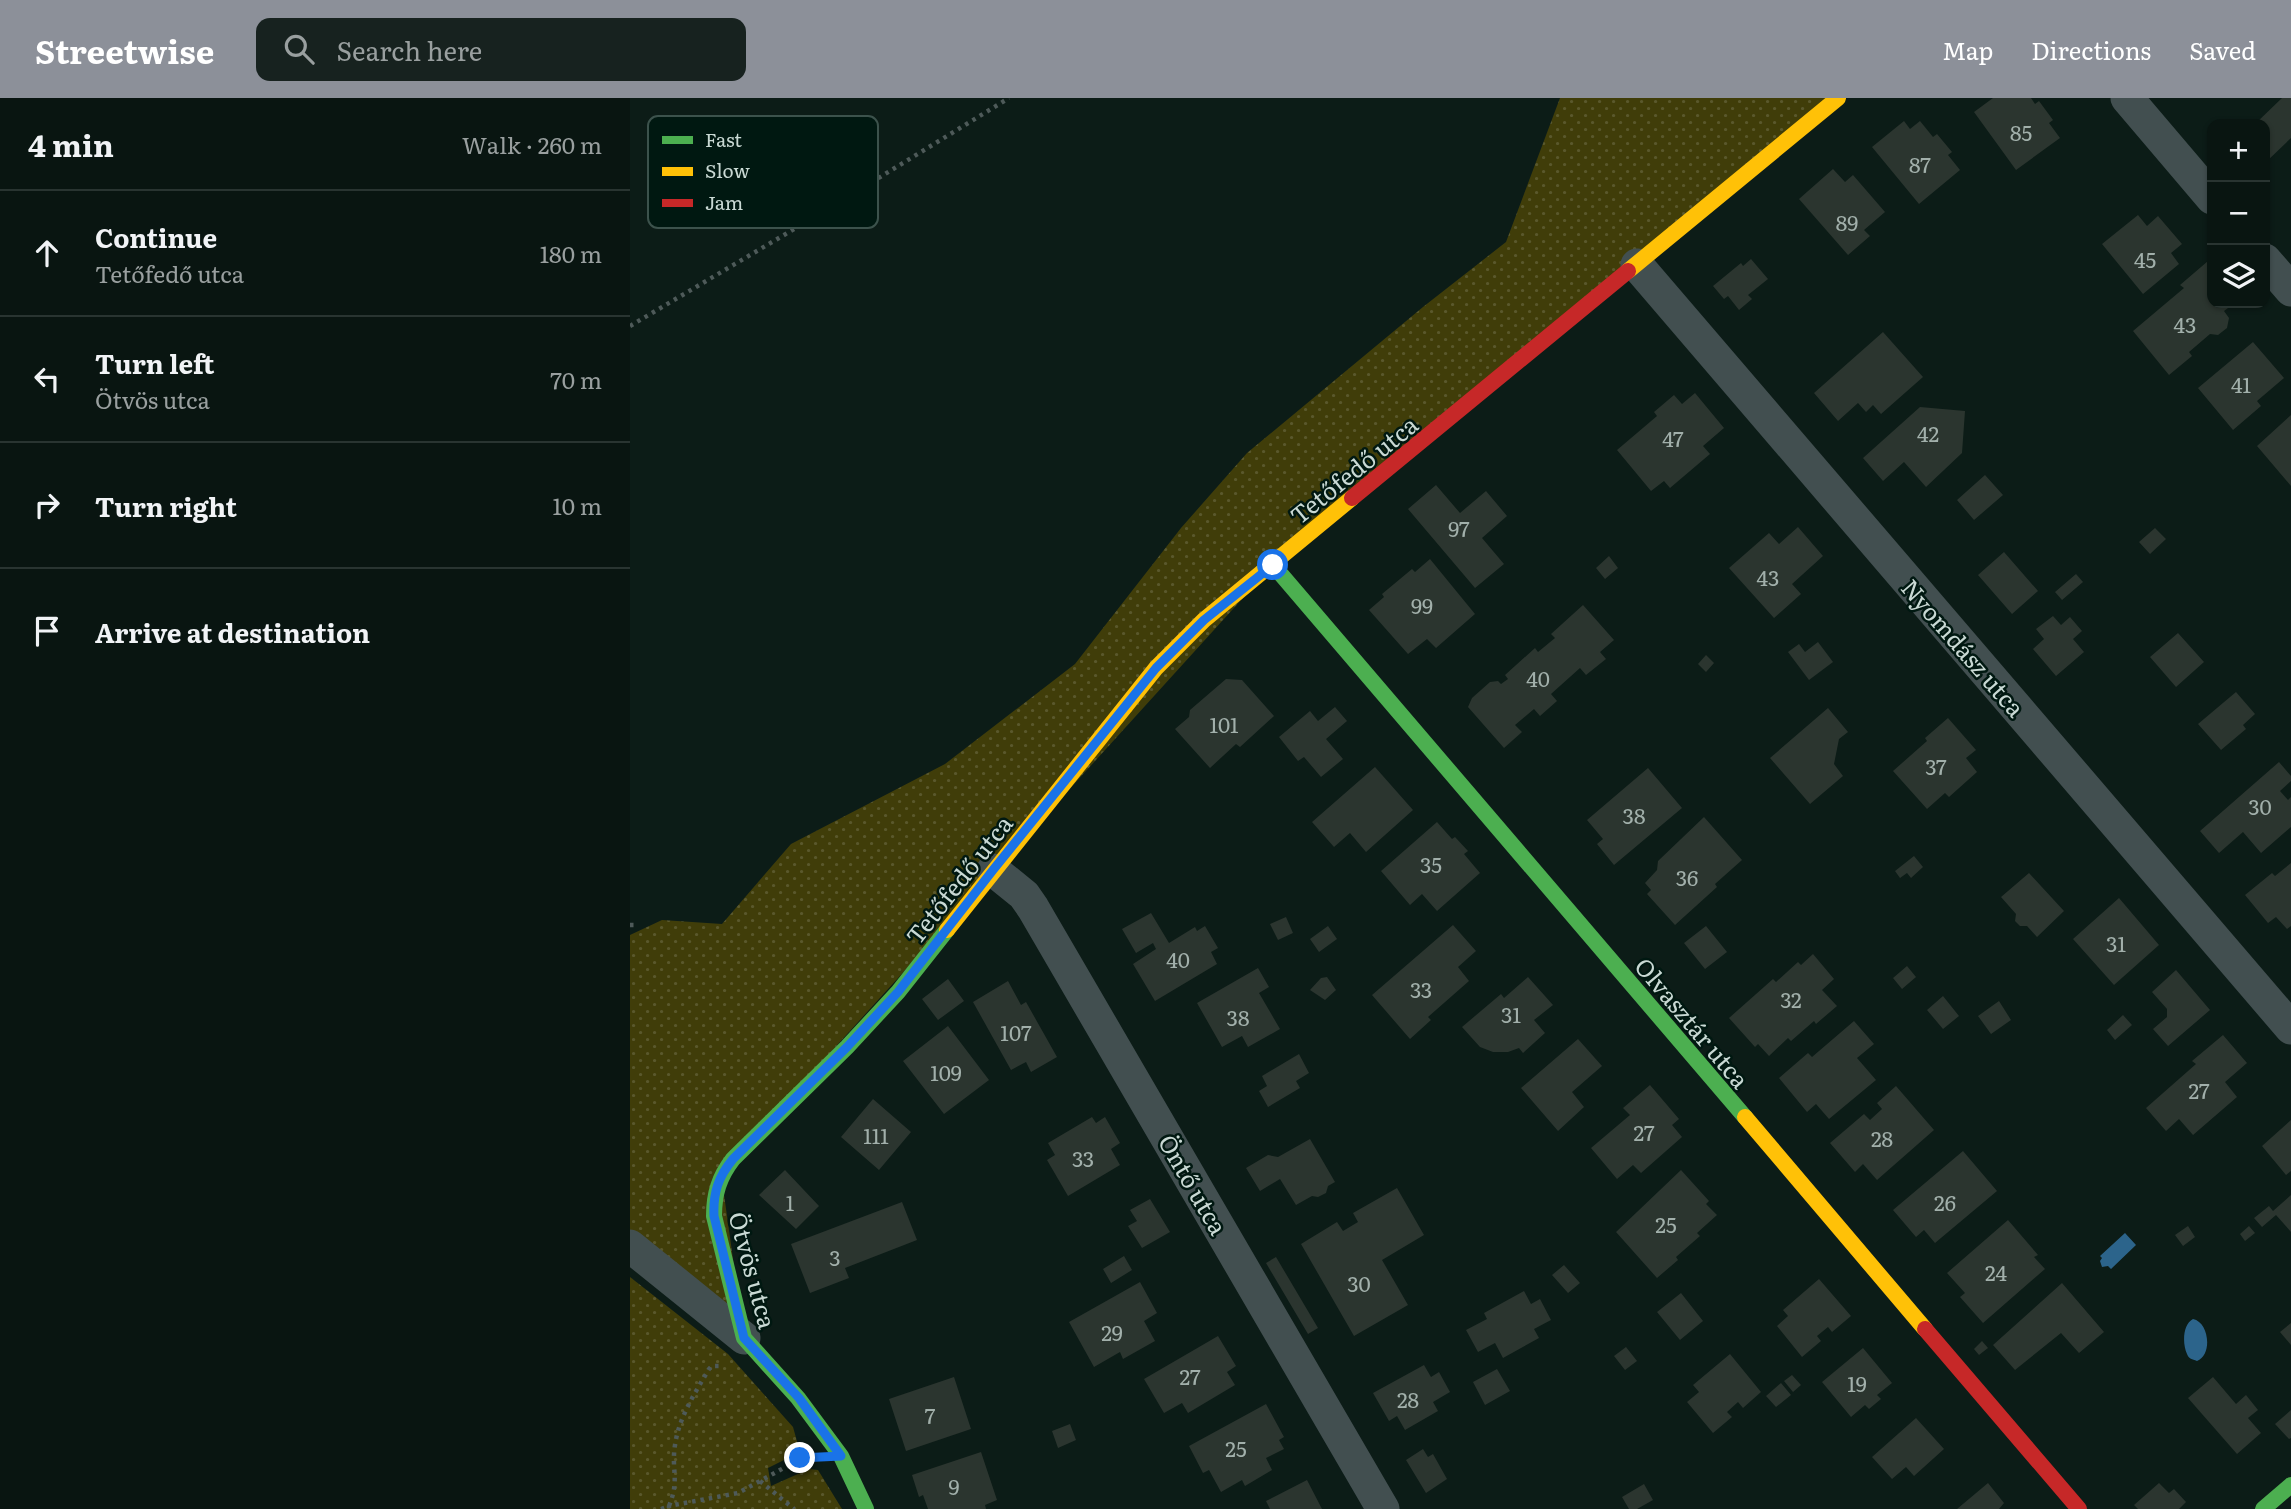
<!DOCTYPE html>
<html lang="en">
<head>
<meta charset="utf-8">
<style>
	:root { --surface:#091511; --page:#17221f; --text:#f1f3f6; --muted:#999f9f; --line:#293431; --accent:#8c9099 }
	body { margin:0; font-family:Literata,serif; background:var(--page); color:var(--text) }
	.controls { position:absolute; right:21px; top:21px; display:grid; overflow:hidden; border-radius:14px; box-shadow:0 2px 5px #0004 }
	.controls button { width:63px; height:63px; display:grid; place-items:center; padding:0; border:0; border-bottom:2px solid var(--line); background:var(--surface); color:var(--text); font:35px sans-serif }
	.stop { position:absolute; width:21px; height:21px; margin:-16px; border:5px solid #1a73e8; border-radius:50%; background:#fff }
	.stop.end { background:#1a73e8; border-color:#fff; box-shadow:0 2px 7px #0008 }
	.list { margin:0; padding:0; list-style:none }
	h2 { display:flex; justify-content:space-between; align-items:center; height:91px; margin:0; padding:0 28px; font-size:30px }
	h2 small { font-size:23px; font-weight:400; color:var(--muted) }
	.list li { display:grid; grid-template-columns:46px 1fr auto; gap:21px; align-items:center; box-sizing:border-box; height:126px; padding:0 28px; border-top:2px solid var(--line) }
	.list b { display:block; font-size:26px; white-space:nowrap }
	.list p { margin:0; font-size:23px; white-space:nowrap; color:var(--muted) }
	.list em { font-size:23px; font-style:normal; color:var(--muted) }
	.icon { flex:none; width:38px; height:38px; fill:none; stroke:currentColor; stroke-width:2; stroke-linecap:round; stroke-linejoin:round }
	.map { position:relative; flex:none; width:1661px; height:1411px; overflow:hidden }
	header { display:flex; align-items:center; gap:42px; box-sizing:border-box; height:98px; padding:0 35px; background:var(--accent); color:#fff }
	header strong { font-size:33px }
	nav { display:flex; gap:38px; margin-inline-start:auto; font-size:24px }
	.search { width:490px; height:63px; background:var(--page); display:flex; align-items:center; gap:18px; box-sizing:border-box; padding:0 24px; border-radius:14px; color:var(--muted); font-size:26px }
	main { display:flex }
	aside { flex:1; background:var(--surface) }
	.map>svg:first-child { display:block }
	.grass { fill:url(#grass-dots) }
	.water { fill:#2c648b }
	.building { fill:#2b352f }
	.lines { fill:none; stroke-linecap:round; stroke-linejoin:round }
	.path { stroke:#4e5a59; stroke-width:4.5; stroke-dasharray:3.5 5; stroke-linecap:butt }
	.street { stroke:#424f50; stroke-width:33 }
	.fast { stroke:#4caf50; stroke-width:16 }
	.slow { stroke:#ffc107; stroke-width:16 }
	.jam { stroke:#c62828; stroke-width:16 }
	.route { stroke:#1a73e8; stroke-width:9 }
	.labels { text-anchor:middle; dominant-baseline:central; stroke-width:5; stroke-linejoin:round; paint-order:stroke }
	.number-label { font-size:21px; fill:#a2b0ab }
	.street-label { font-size:24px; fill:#c9d9d4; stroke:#001811 }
	.key { fill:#001811; stroke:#3c524c; stroke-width:2 }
	.key-label { font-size:19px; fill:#c9d9d4 }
</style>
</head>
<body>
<header>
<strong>Streetwise</strong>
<div class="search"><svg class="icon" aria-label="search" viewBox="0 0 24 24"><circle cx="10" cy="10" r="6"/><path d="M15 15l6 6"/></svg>Search here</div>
<nav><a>Map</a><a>Directions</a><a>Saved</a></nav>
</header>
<main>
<aside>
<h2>4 min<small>Walk · 260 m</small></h2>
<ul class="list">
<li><svg class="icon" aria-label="ahead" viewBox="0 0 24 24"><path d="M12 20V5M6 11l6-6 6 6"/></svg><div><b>Continue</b><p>Tetőfedő utca</p></div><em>180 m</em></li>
<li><svg class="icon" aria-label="left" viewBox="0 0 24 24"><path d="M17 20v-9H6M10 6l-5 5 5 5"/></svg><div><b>Turn left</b><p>Ötvös utca</p></div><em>70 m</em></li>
<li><svg class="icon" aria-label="right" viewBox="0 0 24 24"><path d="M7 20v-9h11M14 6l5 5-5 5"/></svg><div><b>Turn right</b></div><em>10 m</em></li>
<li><svg class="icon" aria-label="arrive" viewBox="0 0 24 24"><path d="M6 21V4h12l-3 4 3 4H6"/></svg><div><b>Arrive at destination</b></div></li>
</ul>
</aside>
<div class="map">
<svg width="1661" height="1411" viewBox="0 0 1661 1411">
	<defs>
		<pattern id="grass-dots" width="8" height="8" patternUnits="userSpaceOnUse" patternTransform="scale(1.75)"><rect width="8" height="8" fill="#403d09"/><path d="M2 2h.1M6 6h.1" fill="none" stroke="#5a582c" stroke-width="1.8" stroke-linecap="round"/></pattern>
	</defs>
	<rect width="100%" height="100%" fill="#0c1c17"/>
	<path class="grass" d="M 930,0 L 1208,0 L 643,467 L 91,1075 L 114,1240 L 0,1148 L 0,837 L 32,822 L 92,826 L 161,746 L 315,666 L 445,566 L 551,430 L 617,355 L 793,209 L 876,144 Z
		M 0,1179 L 98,1256 L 163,1329 L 168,1347 L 156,1361 L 138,1370 L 141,1388 L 179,1371 L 188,1372 L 212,1411 L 0,1411 Z"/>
	<path class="water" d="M 1495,1135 L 1506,1147 L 1481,1171 L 1478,1168 L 1472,1169 L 1470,1163 L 1472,1160 L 1470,1158 Z
		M 1563,1221 C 1579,1224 1583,1257 1567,1263 C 1562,1261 1559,1261 1557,1256 C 1552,1245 1553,1226 1563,1221 Z"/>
	<path class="building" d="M 1363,0 L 1401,0 L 1405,6 L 1409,3 L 1423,22 L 1419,25 L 1430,40 L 1386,72 L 1344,14 Z
		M 1652,0 L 1661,0 L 1661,40 L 1635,65 L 1635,26 L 1625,26 Z
		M 1274,23 L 1280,31 L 1290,23 L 1303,39 L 1307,36 L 1322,54 L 1318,57 L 1330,72 L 1289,106 L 1242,49 Z
		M 1203,71 L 1215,84 L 1223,77 L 1255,114 L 1234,132 L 1240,138 L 1218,157 L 1169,101 Z
		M 1508,117 L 1517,128 L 1528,118 L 1552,146 L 1541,155 L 1549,166 L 1513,196 L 1472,146 Z
		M 1121,161 L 1138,181 L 1118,197 L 1122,201 L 1109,212 L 1098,198 L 1094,201 L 1083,188 L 1111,165 L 1113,168 Z
		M 1578,163 L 1582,168 L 1582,205 L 1593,205 L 1598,210 L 1594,213 L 1599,220 L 1597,230 L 1588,237 L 1580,236 L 1559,254 L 1562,258 L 1539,277 L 1503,233 L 1554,190 L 1550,187 Z
		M 1253,234 L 1293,279 L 1251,316 L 1243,307 L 1236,314 L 1228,305 L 1208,323 L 1184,295 Z
		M 1623,244 L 1654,280 L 1627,303 L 1631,308 L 1603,332 L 1568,290 Z
		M 1065,295 L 1094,330 L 1073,348 L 1080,356 L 1040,390 L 1034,383 L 1021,393 L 987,352 L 1027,318 L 1024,314 L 1044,297 L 1052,306 Z
		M 1290,309 L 1335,313 L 1332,355 L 1296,389 L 1274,364 L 1253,383 L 1233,360 Z
		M 1661,317 L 1661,388 L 1627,348 Z
		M 1355,377 L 1373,397 L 1344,422 L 1327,402 Z
		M 806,387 L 830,415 L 856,393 L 877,418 L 852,440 L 874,466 L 845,490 L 778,411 Z
		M 1168,429 L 1193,458 L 1162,486 L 1171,496 L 1144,520 L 1099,470 L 1139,435 L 1149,446 Z
		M 1525,430 L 1536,441 L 1520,456 L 1509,444 Z
		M 1374,454 L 1408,493 L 1382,516 L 1348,477 Z
		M 979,458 L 988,470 L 975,481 L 966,470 Z
		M 800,461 L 845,516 L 806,550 L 797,541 L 778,556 L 739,512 L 754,499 L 752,496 L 782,471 L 785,474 Z
		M 1446,476 L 1453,484 L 1432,502 L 1425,494 Z
		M 953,507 L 984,542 L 970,554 L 976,561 L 956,577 L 950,570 L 921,596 L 927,603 L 910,618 L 904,611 L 885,627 L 892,634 L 874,650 L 838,609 L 842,600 L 860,584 L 868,583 L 871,586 L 878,581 L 875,577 L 905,550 L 908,554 L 925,540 L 921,536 Z
		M 1423,518 L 1431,527 L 1440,519 L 1452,533 L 1443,541 L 1454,554 L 1426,578 L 1403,551 L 1414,541 L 1406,531 Z
		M 1548,535 L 1574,564 L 1546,589 L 1520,559 Z
		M 1188,544 L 1203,564 L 1179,582 L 1158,554 L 1169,546 L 1175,554 Z
		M 1076,557 L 1084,565 L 1076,574 L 1068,566 Z
		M 596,581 L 612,582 L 644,618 L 610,649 L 606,646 L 580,670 L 545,631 L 559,619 L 560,612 Z
		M 1606,594 L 1625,616 L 1613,627 L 1616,631 L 1591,652 L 1568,626 Z
		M 705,609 L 717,623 L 696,641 L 713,661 L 691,679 L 674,659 L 668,663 L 649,639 L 680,613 L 688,623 Z
		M 1198,610 L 1218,634 L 1209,641 L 1204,666 L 1213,678 L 1180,706 L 1140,660 Z
		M 1318,620 L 1346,652 L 1336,660 L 1347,674 L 1319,699 L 1315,695 L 1297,711 L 1263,673 L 1297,643 L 1295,640 Z
		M 1649,664 L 1661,678 L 1661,683 L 1650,693 L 1658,702 L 1661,699 L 1661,729 L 1631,755 L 1613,734 L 1589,755 L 1570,733 Z
		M 745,669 L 783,712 L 736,754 L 720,735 L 704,749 L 682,724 Z
		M 1018,670 L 1052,710 L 984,767 L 967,746 L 973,741 L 957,722 Z
		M 1074,719 L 1112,762 L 1085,786 L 1087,789 L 1045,827 L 1017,796 L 1021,792 L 1015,785 L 1027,772 L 1028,763 Z
		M 807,724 L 822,741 L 825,739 L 838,753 L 834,756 L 850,775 L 807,813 L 792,796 L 780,807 L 751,773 Z
		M 1284,758 L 1293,769 L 1281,780 L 1277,775 L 1270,780 L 1265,773 Z
		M 1661,765 L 1661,828 L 1657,831 L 1646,819 L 1638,825 L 1615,797 L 1642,775 L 1645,778 Z
		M 1399,775 L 1434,813 L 1407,839 L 1397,828 L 1390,828 L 1385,823 L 1386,816 L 1371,799 Z
		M 1489,800 L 1529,847 L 1484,887 L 1443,841 Z
		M 521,815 L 539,845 L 565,829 L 567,833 L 575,828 L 588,850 L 581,854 L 587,866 L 525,903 L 503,866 L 526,851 L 523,845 L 506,855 L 492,831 Z
		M 656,819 L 663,835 L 648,842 L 640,826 Z
		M 823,827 L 846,853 L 828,869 L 839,883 L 798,919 L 801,922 L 780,941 L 742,897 Z
		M 698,828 L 707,841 L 689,854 L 680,841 Z
		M 1076,828 L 1097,854 L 1075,871 L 1054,845 Z
		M 1183,856 L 1204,881 L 1192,892 L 1207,908 L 1186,926 L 1184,923 L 1161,943 L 1158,940 L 1139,958 L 1128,946 L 1125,949 L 1099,920 L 1143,881 L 1146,884 L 1168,864 L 1171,867 Z
		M 1277,868 L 1286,879 L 1272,891 L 1263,880 Z
		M 628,870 L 639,889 L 629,895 L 650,931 L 618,949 L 612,938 L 592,949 L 567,905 Z
		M 1546,872 L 1580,912 L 1538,948 L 1523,931 L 1537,919 L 1537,911 L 1522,894 Z
		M 697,879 L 706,892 L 695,902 L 680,892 L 691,880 Z
		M 898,879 L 923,907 L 904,922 L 915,935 L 893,955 L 889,950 L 878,954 L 863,954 L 850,949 L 832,929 L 871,896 L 874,900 Z
		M 318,881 L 334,903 L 308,922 L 292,901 Z
		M 378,883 L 391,907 L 396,904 L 427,959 L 401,974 L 396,964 L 381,972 L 343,904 Z
		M 1313,898 L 1329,918 L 1313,931 L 1297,912 Z
		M 1369,903 L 1381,922 L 1361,936 L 1348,918 Z
		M 1493,917 L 1502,927 L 1485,942 L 1477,932 Z
		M 1224,923 L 1244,946 L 1227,960 L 1246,982 L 1199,1021 L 1186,1006 L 1177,1014 L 1149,980 L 1178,955 L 1182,959 Z
		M 318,928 L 359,982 L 314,1016 L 273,963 Z
		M 1593,937 L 1617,965 L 1595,984 L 1607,999 L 1563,1037 L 1549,1021 L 1536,1033 L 1516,1010 L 1566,966 L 1562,963 Z
		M 948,941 L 972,968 L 942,994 L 954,1009 L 928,1033 L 891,990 Z
		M 669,956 L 679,975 L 666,983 L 670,990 L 638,1009 L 629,993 L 637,988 L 632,978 Z
		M 1020,987 L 1049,1021 L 1042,1027 L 1052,1039 L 1011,1075 L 1003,1067 L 987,1081 L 961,1050 L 1000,1017 L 993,1010 Z
		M 1266,988 L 1304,1032 L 1247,1082 L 1233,1066 L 1225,1074 L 1200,1045 L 1234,1016 L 1240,1022 L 1252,1011 L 1247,1005 Z
		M 243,1001 L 281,1034 L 249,1072 L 211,1039 Z
		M 462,1019 L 466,1025 L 475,1019 L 490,1045 L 481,1051 L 490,1067 L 438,1098 L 417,1062 L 425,1057 L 418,1045 Z
		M 1661,1022 L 1661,1073 L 1656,1077 L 1632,1048 Z
		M 680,1041 L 705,1084 L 698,1088 L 696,1095 L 688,1099 L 682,1098 L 666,1107 L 650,1081 L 630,1093 L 616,1070 L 638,1057 L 648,1059 Z
		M 1333,1053 L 1367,1093 L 1305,1145 L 1294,1132 L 1286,1139 L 1263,1112 Z
		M 155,1072 L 189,1108 L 166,1131 L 129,1097 Z
		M 1051,1072 L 1079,1103 L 1076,1106 L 1087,1117 L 1067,1135 L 1070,1138 L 1046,1159 L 1048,1162 L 1027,1180 L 986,1134 Z
		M 767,1090 L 794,1137 L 752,1162 L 778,1207 L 724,1238 L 671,1146 L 707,1124 L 713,1133 L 728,1124 L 723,1115 Z
		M 1661,1097 L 1661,1134 L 1646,1117 L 1632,1129 L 1624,1120 L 1639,1108 L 1643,1113 Z
		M 520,1101 L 540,1134 L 512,1150 L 498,1128 L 507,1123 L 500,1112 Z
		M 272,1104 L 287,1142 L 215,1170 L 219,1180 L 180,1195 L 161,1146 Z
		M 1378,1122 L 1408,1157 L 1404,1159 L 1415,1171 L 1353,1225 L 1330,1199 L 1335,1195 L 1317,1175 Z
		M 1558,1128 L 1565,1139 L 1553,1148 L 1545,1137 Z
		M 1619,1128 L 1625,1135 L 1615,1143 L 1610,1136 Z
		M 494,1158 L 502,1172 L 481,1185 L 473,1171 Z
		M 646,1159 L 688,1230 L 678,1236 L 636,1165 Z
		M 934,1167 L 950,1185 L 938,1195 L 922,1177 Z
		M 1189,1181 L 1221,1218 L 1202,1234 L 1198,1229 L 1187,1238 L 1191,1243 L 1172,1259 L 1147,1228 L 1158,1218 L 1153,1212 Z
		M 510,1184 L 527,1215 L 514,1223 L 525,1243 L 493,1261 L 490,1254 L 464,1269 L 439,1224 Z
		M 1432,1185 L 1474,1234 L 1449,1255 L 1431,1235 L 1385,1272 L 1363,1247 Z
		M 894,1193 L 901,1206 L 910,1201 L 921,1222 L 904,1231 L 909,1240 L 873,1260 L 865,1245 L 848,1254 L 836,1232 L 857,1221 L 854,1215 Z
		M 1051,1195 L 1073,1223 L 1050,1242 L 1027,1214 Z
		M 1661,1225 L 1661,1247 L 1650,1234 Z
		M 588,1238 L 606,1268 L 597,1274 L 605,1287 L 558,1315 L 552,1305 L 534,1315 L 514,1281 Z
		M 1352,1243 L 1358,1250 L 1349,1257 L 1344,1251 Z
		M 996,1249 L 1007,1263 L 995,1272 L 984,1258 Z
		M 1233,1250 L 1262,1285 L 1247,1297 L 1251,1301 L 1239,1311 L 1235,1307 L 1221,1319 L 1192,1284 Z
		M 1100,1256 L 1131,1294 L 1113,1310 L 1108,1304 L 1097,1314 L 1102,1319 L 1083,1335 L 1057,1304 L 1069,1294 L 1063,1287 Z
		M 794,1267 L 801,1279 L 809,1274 L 820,1294 L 803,1304 L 808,1313 L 775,1332 L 767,1318 L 759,1323 L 743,1295 Z
		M 867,1271 L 880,1293 L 855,1307 L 843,1284 Z
		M 1162,1277 L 1171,1287 L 1163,1294 L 1154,1283 Z
		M 324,1279 L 341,1331 L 276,1353 L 259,1301 Z
		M 1583,1279 L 1606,1306 L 1616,1297 L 1628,1312 L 1618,1320 L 1631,1335 L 1607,1356 L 1558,1300 Z
		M 1151,1285 L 1161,1297 L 1146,1309 L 1136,1298 Z
		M 636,1306 L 654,1339 L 649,1342 L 654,1351 L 636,1360 L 642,1372 L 615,1388 L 612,1382 L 591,1394 L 579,1372 L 573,1375 L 559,1348 Z
		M 1661,1312 L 1661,1340 L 1659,1341 L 1645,1326 Z
		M 1286,1320 L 1314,1351 L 1284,1378 L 1276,1369 L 1262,1381 L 1242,1359 Z
		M 440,1326 L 446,1342 L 428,1350 L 422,1333 Z
		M 793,1351 L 798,1359 L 803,1356 L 817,1381 L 796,1395 L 776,1362 Z
		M 351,1354 L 367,1402 L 355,1407 L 356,1411 L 298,1411 L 293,1397 L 289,1399 L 282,1377 Z
		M 677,1382 L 692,1411 L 640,1411 L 636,1403 Z
		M 1358,1385 L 1374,1405 L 1369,1411 L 1327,1411 Z
		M 1529,1385 L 1539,1395 L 1544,1391 L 1556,1404 L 1549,1411 L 1508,1411 L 1504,1407 Z
		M 1014,1386 L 1023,1402 L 1007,1411 L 999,1411 L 992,1399 Z"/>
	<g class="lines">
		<path class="path" d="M 0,228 L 198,111 L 379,0
			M 0,827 L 4,827
			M 130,1383 L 164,1411
			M 39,1410 L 39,1408 L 108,1395 L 172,1360
			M 31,1411 L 39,1408 C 50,1381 41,1373 45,1347 C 49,1319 65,1295 79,1271 L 82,1268 L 92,1268"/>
		<path class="street" d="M 1497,0 L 1582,100
			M 1635,162 L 1661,192
			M 1007,167 L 1661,930
			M 363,772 L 394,797 L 403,810 L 753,1411
			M 0,1148 L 114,1240"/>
		<path class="fast" d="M 643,467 L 1115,1019
			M 236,1411 L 211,1358 L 168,1300 L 114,1240 L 84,1118 C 84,1096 89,1079 103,1061 L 217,949 L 268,894 L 317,832
			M 1633,1411 L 1661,1387"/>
		<path class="slow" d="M 998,173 L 1208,0
			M 317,832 L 526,570 L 574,522 L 722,400
			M 1115,1019 L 1295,1231"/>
		<path class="jam" d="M 722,400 L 998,173
			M 1295,1231 L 1449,1411"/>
	</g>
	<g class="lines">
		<path class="route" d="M 170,1360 L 211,1358 L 169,1300 L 114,1240 L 84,1118 C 83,1095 88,1079 103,1061 L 217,949 L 268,894 L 363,772 L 526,570 L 574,522 L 643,467"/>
	</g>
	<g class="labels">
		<g class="number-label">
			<text x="1391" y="33">85</text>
			<text x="1290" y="65">87</text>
			<text x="1217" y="123">89</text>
			<text x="1515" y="160">45</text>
			<text x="1555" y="225">43</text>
			<text x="1611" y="285">41</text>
			<text x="1298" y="334">42</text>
			<text x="1043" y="339">47</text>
			<text x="829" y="429">97</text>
			<text x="1138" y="478">43</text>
			<text x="792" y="506">99</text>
			<text x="908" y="579">40</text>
			<text x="594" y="625">101</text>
			<text x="1306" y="667">37</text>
			<text x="1630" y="707">30</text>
			<text x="1004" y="716">38</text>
			<text x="801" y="765">35</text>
			<text x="1057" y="778">36</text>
			<text x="1486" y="844">31</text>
			<text x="548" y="860">40</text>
			<text x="791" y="890">33</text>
			<text x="1161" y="900">32</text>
			<text x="881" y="915">31</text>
			<text x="608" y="918">38</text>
			<text x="386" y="933">107</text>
			<text x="316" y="973">109</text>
			<text x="1569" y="991">27</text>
			<text x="1014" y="1033">27</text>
			<text x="246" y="1036">111</text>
			<text x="1252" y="1039">28</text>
			<text x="453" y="1059">33</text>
			<text x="160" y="1103">1</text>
			<text x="1315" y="1103">26</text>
			<text x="1036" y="1125">25</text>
			<text x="205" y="1158">3</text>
			<text x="1366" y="1173">24</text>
			<text x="729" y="1184">30</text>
			<text x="482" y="1233">29</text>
			<text x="560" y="1277">27</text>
			<text x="1227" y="1284">19</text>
			<text x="778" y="1300">28</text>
			<text x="300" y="1316">7</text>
			<text x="606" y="1349">25</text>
			<text x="324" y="1387">9</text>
		</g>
		<g class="street-label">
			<text transform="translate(723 371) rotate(-39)">Tetőfedő utca</text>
			<text transform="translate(1334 549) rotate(49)">Nyomdász utca</text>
			<text transform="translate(328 781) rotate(-52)">Tetőfedő utca</text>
			<text transform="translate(1063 924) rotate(50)">Olvasztár utca</text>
			<text transform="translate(564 1086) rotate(60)">Öntő utca</text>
			<text transform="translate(124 1172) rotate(75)">Ötvös utca</text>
		</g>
	</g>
	<rect x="18" y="18" width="230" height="112" rx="10" class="key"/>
	<rect x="32" y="38" width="31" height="8" fill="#4caf50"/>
	<rect x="32" y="69" width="31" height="9" fill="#ffc107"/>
	<rect x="32" y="101" width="31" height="8" fill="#c62828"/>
	<g class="key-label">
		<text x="75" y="49">Fast</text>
		<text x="75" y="80">Slow</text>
		<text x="75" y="112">Jam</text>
	</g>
</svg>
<div class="controls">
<button>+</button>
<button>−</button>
<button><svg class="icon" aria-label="layers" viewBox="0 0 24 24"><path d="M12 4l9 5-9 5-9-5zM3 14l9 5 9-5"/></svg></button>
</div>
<div class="stop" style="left:643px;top:467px"></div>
<div class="stop end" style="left:170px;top:1360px"></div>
</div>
</main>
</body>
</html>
